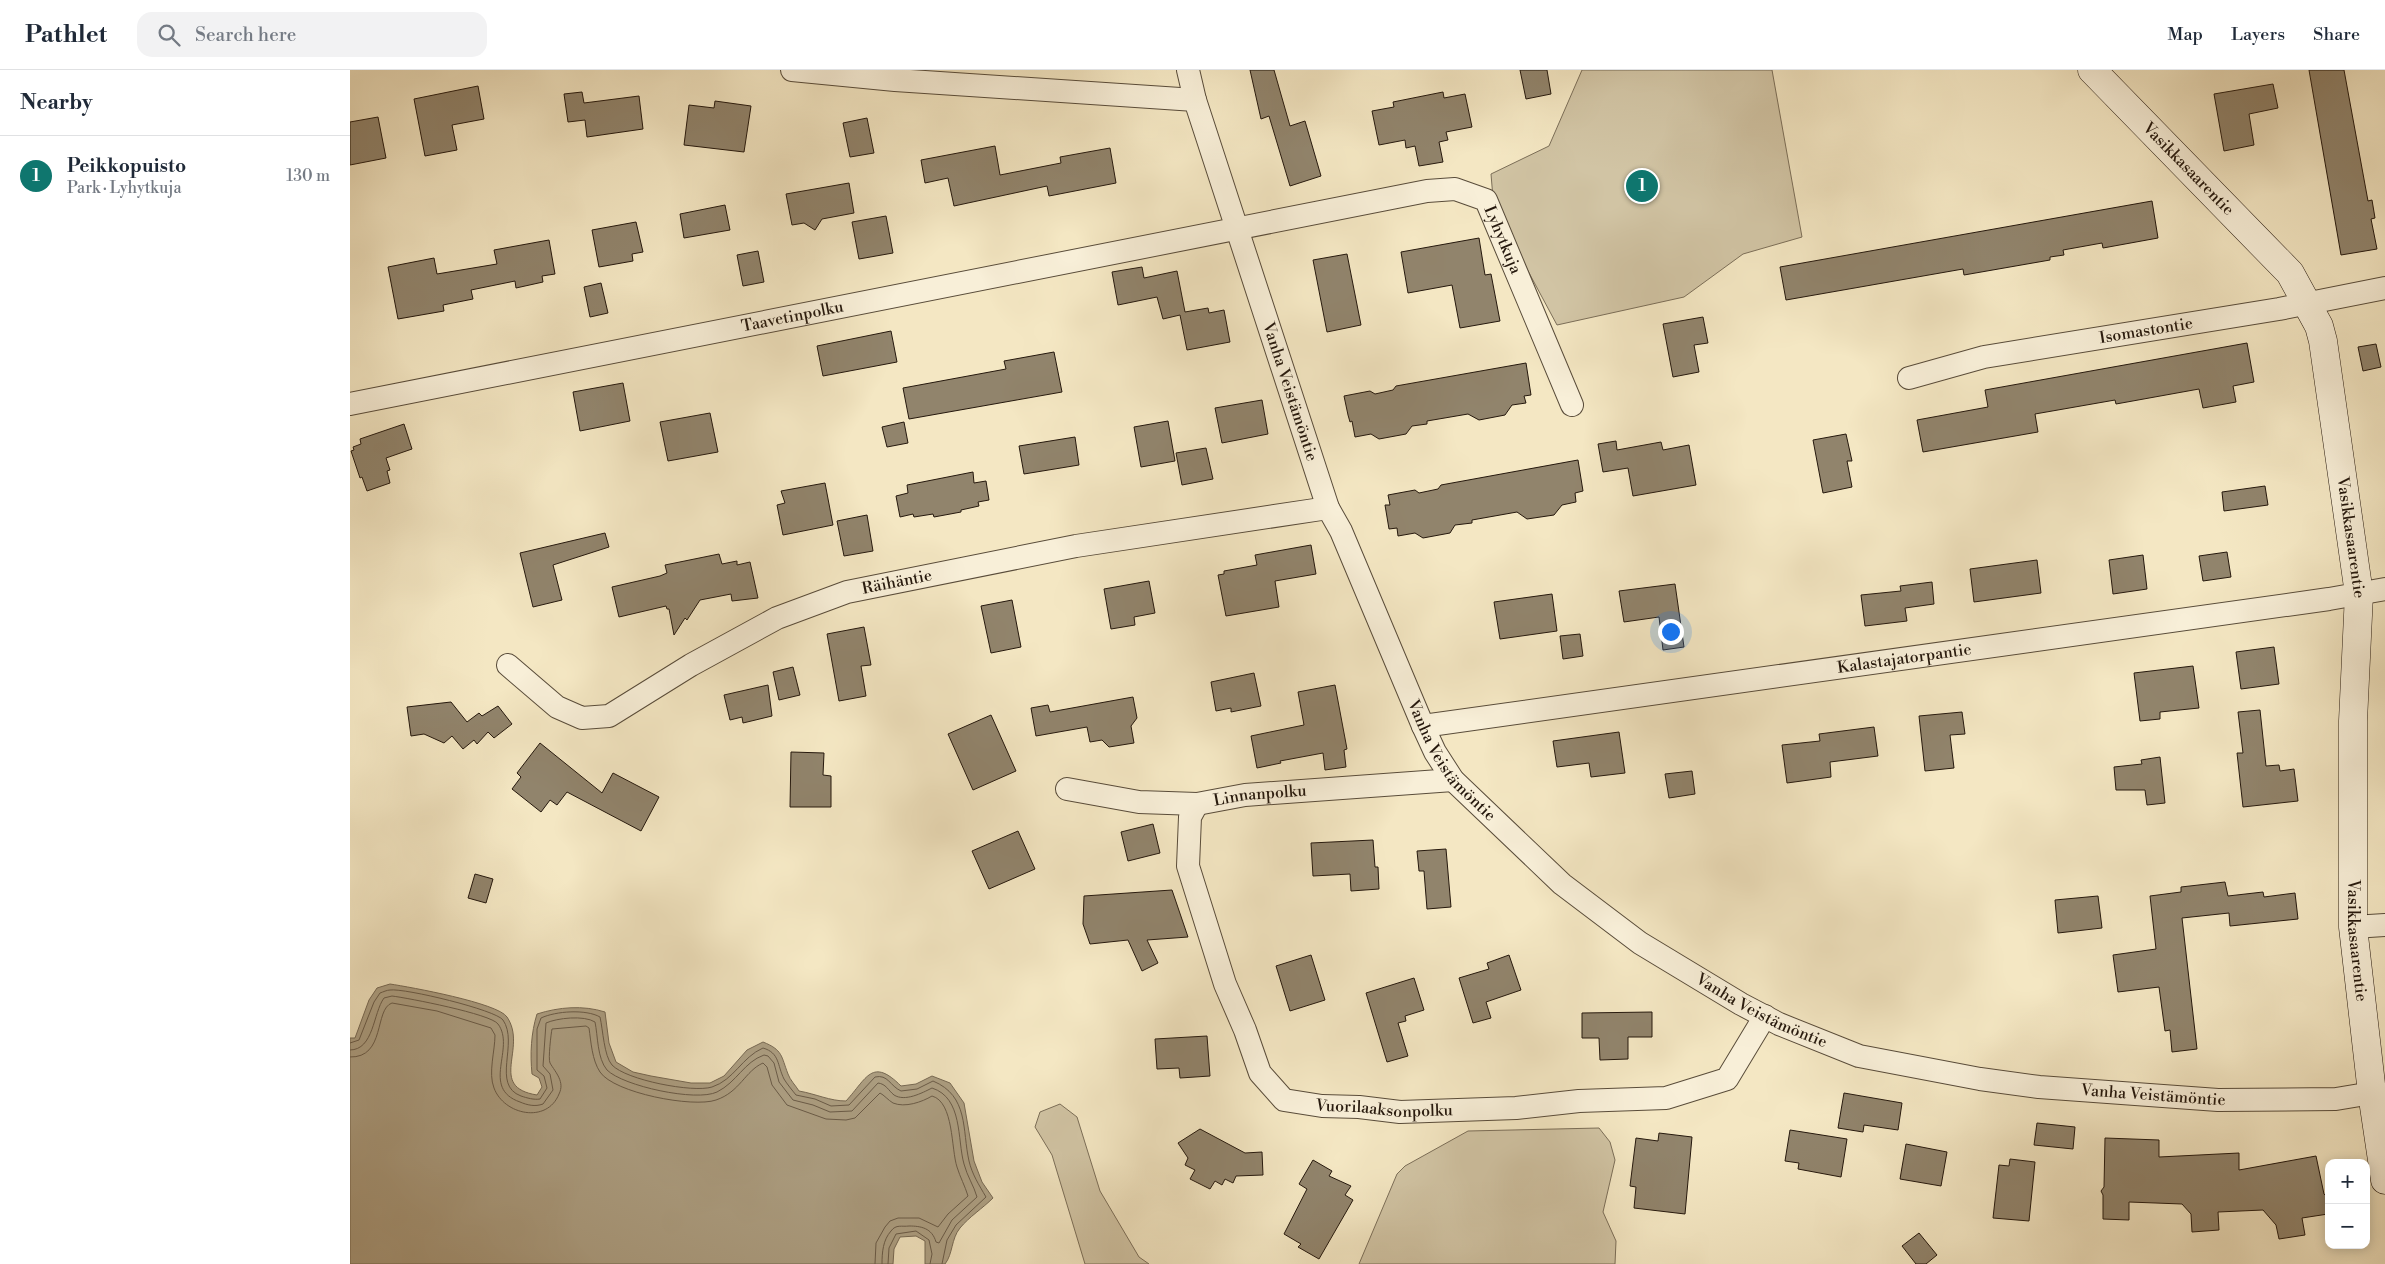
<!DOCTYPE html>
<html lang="en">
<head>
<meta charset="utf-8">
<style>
	:root { --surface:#fff; --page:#f2f2f3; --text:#1f2937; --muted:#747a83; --line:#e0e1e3; --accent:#0f766e }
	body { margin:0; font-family:"Libre Bodoni",serif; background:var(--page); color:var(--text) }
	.controls { position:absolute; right:15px; bottom:15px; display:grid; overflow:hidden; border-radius:10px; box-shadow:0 2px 12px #0003 }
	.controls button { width:45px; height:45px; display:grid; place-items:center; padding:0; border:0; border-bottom:1px solid var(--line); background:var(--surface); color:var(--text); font:25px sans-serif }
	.you { position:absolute; left:1320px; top:561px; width:18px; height:18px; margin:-12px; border:4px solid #fff; border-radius:50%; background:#1a73e8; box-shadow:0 0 0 8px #1a73e833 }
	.badge { display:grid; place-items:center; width:32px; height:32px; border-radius:50%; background:var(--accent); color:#fff; font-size:16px; font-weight:700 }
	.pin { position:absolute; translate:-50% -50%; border:2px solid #fff; box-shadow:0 1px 5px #0006 }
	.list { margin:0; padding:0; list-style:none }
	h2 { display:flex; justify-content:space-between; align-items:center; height:65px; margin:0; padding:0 20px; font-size:21px }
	h2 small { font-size:16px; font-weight:400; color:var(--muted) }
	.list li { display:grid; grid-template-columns:32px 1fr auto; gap:15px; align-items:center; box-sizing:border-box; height:80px; padding:0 20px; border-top:1px solid var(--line) }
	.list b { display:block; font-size:19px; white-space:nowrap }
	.list p { margin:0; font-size:16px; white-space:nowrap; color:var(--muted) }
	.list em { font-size:16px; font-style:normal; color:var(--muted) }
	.icon { flex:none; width:28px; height:28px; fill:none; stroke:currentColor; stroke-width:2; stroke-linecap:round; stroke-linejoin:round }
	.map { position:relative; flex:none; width:2035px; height:1194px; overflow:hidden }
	header { display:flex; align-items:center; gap:30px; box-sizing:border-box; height:70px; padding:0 25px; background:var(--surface); border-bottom:1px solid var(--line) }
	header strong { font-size:24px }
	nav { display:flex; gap:28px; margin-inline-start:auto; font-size:18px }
	.search { width:350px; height:45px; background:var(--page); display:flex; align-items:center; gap:12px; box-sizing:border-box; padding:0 18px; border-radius:15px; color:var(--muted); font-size:19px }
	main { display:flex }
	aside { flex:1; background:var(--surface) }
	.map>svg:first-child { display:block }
	.green { fill:#d1c4a4; stroke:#7b6e58 }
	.water { fill:#aea185; stroke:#776a55 }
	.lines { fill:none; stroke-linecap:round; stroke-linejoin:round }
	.shore { stroke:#6a5c49; stroke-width:1 }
	.building { fill:#91846c; stroke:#25180d }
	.street-casing { stroke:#594c3a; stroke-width:24 }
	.secondary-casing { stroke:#25180d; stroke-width:29 }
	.street { stroke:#f8efd8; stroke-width:22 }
	.secondary { stroke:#f8efd8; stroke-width:28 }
	.labels { text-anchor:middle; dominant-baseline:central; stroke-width:4.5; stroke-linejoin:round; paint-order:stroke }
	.street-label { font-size:16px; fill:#25180d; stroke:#f8efd8 }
</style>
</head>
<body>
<header>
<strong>Pathlet</strong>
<div class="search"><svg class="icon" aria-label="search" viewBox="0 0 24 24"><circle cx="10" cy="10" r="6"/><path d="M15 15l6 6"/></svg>Search here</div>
<nav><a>Map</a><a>Layers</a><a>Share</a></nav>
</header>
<main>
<aside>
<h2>Nearby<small></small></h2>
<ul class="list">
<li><span class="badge">1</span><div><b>Peikkopuisto</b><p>Park · Lyhytkuja</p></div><em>130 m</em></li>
</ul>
</aside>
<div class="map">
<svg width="2035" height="1194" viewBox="0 0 2035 1194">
	<rect width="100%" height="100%" fill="#f4e7c3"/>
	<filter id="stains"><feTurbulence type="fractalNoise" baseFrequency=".004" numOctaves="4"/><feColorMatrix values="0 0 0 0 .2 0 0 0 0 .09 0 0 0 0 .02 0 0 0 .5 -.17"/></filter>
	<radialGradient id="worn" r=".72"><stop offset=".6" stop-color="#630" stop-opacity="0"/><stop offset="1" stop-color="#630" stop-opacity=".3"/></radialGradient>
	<path class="green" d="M 1232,0 L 1422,0 L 1452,167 L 1393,184 L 1334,227 L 1207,255 L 1163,173 L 1143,128 L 1141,104 L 1199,76 Z
		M 710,1034 L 727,1047 L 750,1121 L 789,1187 L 799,1194 L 735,1194 L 702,1085 L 685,1057 L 690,1042 Z
		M 1249,1058 L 1260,1072 L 1265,1090 L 1253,1142 L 1266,1171 L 1265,1194 L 1009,1194 L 1047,1104 L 1055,1096 L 1118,1061 Z"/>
	<path class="water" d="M 40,914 C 60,917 148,933 157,947 C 178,978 137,1017 187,1025 L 192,1017 L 189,1008 L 182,1004 C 180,984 181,963 187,944 C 209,937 233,935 255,942 L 259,973 L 266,992 L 283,1002 L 301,1006 L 341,1013 L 360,1013 L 374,1006 L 397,980 L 413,972 C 433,980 431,986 438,1004 C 440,1010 446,1016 449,1021 C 466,1024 480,1031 496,1031 C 517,1008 522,987 551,1016 L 566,1014 L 582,1006 L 600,1013 L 614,1033 L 624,1091 L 632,1112 L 643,1128 C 633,1138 619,1147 610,1158 C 601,1169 603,1184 595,1194 L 575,1194 L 575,1171 L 566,1166 L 550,1167 L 544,1179 L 543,1194 L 0,1194 L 0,968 L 5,968 L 19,930 L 27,918 Z"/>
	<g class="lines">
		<path class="shore" d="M 0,973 L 9,970 L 24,932 L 30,923 C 33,922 37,920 40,920 C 55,918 146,940 153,950 C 169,973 141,1015 171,1026 C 177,1028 184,1030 190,1029 L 197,1018 L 194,1006 L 187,1000 L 187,959 L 191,948 C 206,941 236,939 250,947 C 253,960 254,986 262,995 C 276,1010 343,1023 362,1017 C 384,1010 392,987 413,978 C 430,983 427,995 434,1009 C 437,1014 442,1020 446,1025 L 465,1029 L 481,1036 L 499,1035 L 525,1007 C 538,1004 540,1016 551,1021 L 567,1019 L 583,1011 C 619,1026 612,1060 619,1091 C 622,1104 629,1115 636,1127 L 606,1155 L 597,1170 L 592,1194
			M 0,980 C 24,980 23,943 34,928 L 42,926 C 58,928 141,944 148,954 C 166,978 130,1018 170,1032 C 177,1035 185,1037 193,1034 L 203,1020 L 200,1004 L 193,996 L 196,953 C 207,948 234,945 245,952 C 248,966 247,988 257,1000 C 273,1016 346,1032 367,1022 C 387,1012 394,992 414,985 L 418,986 L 424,993 L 429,1012 L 443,1030 L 463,1035 L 480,1042 L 502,1041 L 528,1013 C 536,1014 538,1020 544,1025 C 555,1032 572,1023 582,1018 C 613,1028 607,1069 614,1094 C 617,1106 624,1116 627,1127 L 602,1150 L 589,1173 L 586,1172 C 582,1158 571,1156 559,1156 C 552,1157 546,1154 541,1161 C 533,1170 532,1182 532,1194
			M 0,987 C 36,988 24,939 42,933 L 87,941 L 141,958 L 145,965 C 145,981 138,1003 144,1018 C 154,1045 197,1054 209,1024 C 215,1012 206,1003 200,993 C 198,989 201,964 202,959 L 236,956 L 239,958 C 241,972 242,990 250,1002 C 264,1023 343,1038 366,1030 C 390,1022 395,1001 413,993 L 417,997 L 422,1015 L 437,1035 L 476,1049 L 496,1050 L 505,1048 L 530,1023 C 534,1025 538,1030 543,1033 C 555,1038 572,1032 582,1026 C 604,1032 601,1079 607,1097 C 610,1107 615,1116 618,1126 L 598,1144 L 588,1157 L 569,1148 L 548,1148 L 540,1151 L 535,1157 L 526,1173 L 525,1194
			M 538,1194 L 539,1178 L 546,1164 L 566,1161 L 579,1170 L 582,1184 L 580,1194"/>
	</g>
	<path class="building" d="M 900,0 L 924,0 L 940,56 L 955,51 L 971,106 L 940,116 L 919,46 L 911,49 Z
		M 1170,0 L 1197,0 L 1201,24 L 1176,29 Z
		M 1959,0 L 1994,0 L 2018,131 L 2022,130 L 2025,148 L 2021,149 L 2027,179 L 1991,185 Z
		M 1923,14 L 1928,38 L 1899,44 L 1904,75 L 1874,81 L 1864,24 Z
		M 128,16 L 134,49 L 102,55 L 107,80 L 75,86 L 64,29 Z
		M 232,22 L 234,33 L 289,26 L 293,59 L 237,67 L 235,50 L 218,52 L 214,24 Z
		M 1093,22 L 1094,28 L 1115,24 L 1122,57 L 1096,62 L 1098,70 L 1089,72 L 1093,92 L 1069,96 L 1065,76 L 1056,78 L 1055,70 L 1029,75 L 1022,41 L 1044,37 L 1043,32 Z
		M 365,31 L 401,36 L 394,82 L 334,75 L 339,35 L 364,38 Z
		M 28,47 L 36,88 L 0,95 L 0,52 Z
		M 517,48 L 524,83 L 500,87 L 493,53 Z
		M 645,76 L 650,105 L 711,93 L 710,87 L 760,78 L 766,113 L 699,126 L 697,116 L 604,136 L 598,108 L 575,113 L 571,90 Z
		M 499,113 L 504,143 L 472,149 L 465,160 L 454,153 L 442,155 L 436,124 Z
		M 1802,131 L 1808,168 L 1753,178 L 1752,173 L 1713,180 L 1714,185 L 1700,187 L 1700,190 L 1614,205 L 1613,199 L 1436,230 L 1430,197 Z
		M 375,135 L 380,160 L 334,168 L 330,144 Z
		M 536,146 L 543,183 L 509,189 L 502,152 Z
		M 286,152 L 293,182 L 282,184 L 283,191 L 249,197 L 242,160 Z
		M 1129,168 L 1135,205 L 1141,204 L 1150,251 L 1110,258 L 1102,215 L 1058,223 L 1051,182 Z
		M 199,170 L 205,204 L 192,206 L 193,212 L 166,218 L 165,211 L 121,220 L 123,229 L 93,235 L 94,241 L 48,249 L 38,197 L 84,188 L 87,204 L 147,194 L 144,180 Z
		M 408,181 L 414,212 L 393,216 L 387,185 Z
		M 997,184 L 1011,255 L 977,262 L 963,190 Z
		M 792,197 L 794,208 L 827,201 L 835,242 L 858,238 L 859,243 L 874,240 L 880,272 L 837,280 L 830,245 L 813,249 L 807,227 L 768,235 L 762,202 Z
		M 251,213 L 258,243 L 240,247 L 234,217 Z
		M 1353,247 L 1358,273 L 1344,275 L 1349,302 L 1323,307 L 1313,254 Z
		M 541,261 L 547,292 L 473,306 L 467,276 Z
		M 1897,273 L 1904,312 L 1883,316 L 1886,332 L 1853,338 L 1849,319 L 1766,334 L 1765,330 L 1685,344 L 1688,362 L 1573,382 L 1567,350 L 1638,337 L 1635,320 Z
		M 2026,274 L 2031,297 L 2013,301 L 2008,277 Z
		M 704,282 L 712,322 L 559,349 L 553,318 L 656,299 L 654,291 Z
		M 1176,293 L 1181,325 L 1174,326 L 1176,333 L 1162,335 L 1155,345 L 1129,350 L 1118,344 L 1077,351 L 1077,354 L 1062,356 L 1056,364 L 1029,369 L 1021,364 L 1005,367 L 1002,351 L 1000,352 L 998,345 L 994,326 L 1020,321 L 1025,324 L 1043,320 L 1046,316 Z
		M 273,313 L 280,351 L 230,361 L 223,322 Z
		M 912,330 L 918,364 L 872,373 L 865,338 Z
		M 360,343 L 368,382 L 318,391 L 310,352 Z
		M 818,351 L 825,391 L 791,397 L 784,357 Z
		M 554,352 L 558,373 L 537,377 L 532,357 Z
		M 54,354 L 62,379 L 36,388 L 40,400 L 37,401 L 40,413 L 17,421 L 12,407 L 10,408 L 1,381 L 4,380 L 3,377 L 11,374 L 10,369 Z
		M 1496,364 L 1502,391 L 1497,391 L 1502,417 L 1473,423 L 1463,370 Z
		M 725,367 L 729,395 L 674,404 L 669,376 Z
		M 1266,371 L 1267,380 L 1311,372 L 1313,380 L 1339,375 L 1346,415 L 1283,426 L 1278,398 L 1253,402 L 1248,374 Z
		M 856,378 L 863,409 L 832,415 L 826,383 Z
		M 1228,390 L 1233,421 L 1225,423 L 1226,432 L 1212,435 L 1204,445 L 1177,449 L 1167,442 L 1122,450 L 1122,453 L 1105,455 L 1100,463 L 1073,468 L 1065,463 L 1048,466 L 1047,458 L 1039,459 L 1035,435 L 1040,435 L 1038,425 L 1065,420 L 1069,423 L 1088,419 L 1091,415 Z
		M 623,402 L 624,413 L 636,411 L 639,430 L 628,432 L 629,436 L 611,440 L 611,442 L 584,447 L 583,444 L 564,447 L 563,444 L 550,447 L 546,426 L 558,423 L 557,415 Z
		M 475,413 L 483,455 L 433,465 L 427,435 L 435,433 L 431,421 Z
		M 1915,416 L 1918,435 L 1874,441 L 1872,422 Z
		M 517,445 L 523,481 L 494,486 L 487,451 Z
		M 255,463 L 259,477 L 203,495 L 212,530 L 183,537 L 170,483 Z
		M 961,475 L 966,504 L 925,511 L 929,537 L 876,546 L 868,505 L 874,504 L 874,501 L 907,495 L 905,485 Z
		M 1877,482 L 1881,507 L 1853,511 L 1849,486 Z
		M 369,484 L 372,494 L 387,491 L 387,495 L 400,492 L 408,528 L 382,531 L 381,524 L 350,530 L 337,550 L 335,548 L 324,565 L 319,539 L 317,539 L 316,536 L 269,547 L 262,517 L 310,506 L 317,503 L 315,495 Z
		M 1793,485 L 1797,519 L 1763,524 L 1759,490 Z
		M 1687,490 L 1691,523 L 1624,532 L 1620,499 Z
		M 799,511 L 805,543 L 784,547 L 785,555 L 761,559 L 754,519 Z
		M 1582,512 L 1584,534 L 1555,538 L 1557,551 L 1515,556 L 1511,525 L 1551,521 L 1550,516 Z
		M 1325,514 L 1334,577 L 1313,580 L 1309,547 L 1274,552 L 1269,521 Z
		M 1202,524 L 1207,561 L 1150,569 L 1144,532 Z
		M 662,530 L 671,577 L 641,583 L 631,536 Z
		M 514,557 L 521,595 L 511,596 L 516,626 L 489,631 L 477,564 Z
		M 1230,564 L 1233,586 L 1213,589 L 1210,566 Z
		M 1924,577 L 1929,614 L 1891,619 L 1886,582 Z
		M 1843,596 L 1849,638 L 1810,642 L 1810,649 L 1790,651 L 1784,603 Z
		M 443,597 L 450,625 L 429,630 L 423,602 Z
		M 904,603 L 911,636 L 881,642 L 881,638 L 866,641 L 861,612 Z
		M 418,615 L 422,646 L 393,653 L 392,647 L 380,650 L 374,625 Z
		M 985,615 L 997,679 L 994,680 L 996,697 L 975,700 L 973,683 L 930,691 L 931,693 L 907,698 L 901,666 L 954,655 L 948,622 Z
		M 783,627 L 787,648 L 781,656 L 784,673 L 759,677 L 752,670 L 740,672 L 737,657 L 686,666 L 681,638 L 698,635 L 700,642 Z
		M 101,632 L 117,652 L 129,643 L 132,646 L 148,636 L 162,654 L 144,668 L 138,662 L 127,674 L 124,670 L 113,679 L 102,666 L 94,673 L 74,664 L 61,666 L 57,637 Z
		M 1910,640 L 1916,696 L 1929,695 L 1930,701 L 1944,699 L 1948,731 L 1893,737 L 1887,683 L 1893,683 L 1888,642 Z
		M 1612,642 L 1615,664 L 1600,665 L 1604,698 L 1575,701 L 1569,646 Z
		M 641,645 L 666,701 L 623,720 L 598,664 Z
		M 1524,657 L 1528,686 L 1480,692 L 1481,707 L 1437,713 L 1432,675 L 1470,671 L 1469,664 Z
		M 1269,662 L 1275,703 L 1241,707 L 1239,693 L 1207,697 L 1203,671 Z
		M 190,673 L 252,723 L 263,703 L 309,727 L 291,761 L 217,722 L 207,735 L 200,730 L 191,742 L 162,719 L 171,707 L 167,703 Z
		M 441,682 L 474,683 L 473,705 L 481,706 L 481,737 L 440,737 Z
		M 1810,687 L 1815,733 L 1797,735 L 1795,720 L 1766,720 L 1764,697 L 1792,694 L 1791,690 Z
		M 1342,701 L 1345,724 L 1319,728 L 1315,704 Z
		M 803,754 L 810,783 L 778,791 L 771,762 Z
		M 668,761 L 685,799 L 639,819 L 622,781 Z
		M 1023,770 L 1025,797 L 1028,797 L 1029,819 L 1001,821 L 1000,804 L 963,806 L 961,773 Z
		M 1096,779 L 1101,837 L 1077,839 L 1074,801 L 1069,801 L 1067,781 Z
		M 125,804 L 143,809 L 136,833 L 118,828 Z
		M 1875,812 L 1878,826 L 1913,822 L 1914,827 L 1945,823 L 1948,849 L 1880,856 L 1879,843 L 1832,848 L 1847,979 L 1822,982 L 1820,960 L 1815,961 L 1809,917 L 1768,922 L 1763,885 L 1806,879 L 1800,826 L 1831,822 L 1831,817 Z
		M 822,820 L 838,867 L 797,870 L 808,893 L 792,901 L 778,870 L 740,874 L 733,854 L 734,826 Z
		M 1748,826 L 1752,858 L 1708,863 L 1705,830 Z
		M 961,885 L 975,930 L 940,941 L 926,896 Z
		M 1159,885 L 1171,920 L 1136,932 L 1141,948 L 1123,953 L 1109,908 L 1139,899 L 1137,893 Z
		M 1064,908 L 1074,940 L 1055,946 L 1056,951 L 1048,953 L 1058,986 L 1037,992 L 1016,923 Z
		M 1302,942 L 1302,967 L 1278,967 L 1278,989 L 1250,990 L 1249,968 L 1232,968 L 1232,943 Z
		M 857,966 L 860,1006 L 830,1008 L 829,998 L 807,999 L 805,969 Z
		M 1494,1023 L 1552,1033 L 1548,1060 L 1514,1055 L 1513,1062 L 1488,1058 Z
		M 1687,1053 L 1725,1057 L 1723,1079 L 1684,1075 Z
		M 850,1059 L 895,1083 L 912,1082 L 913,1105 L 886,1106 L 883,1113 L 875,1109 L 872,1115 L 865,1111 L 860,1119 L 840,1109 L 845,1100 L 835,1095 L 838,1088 L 828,1073 Z
		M 1440,1060 L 1497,1069 L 1491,1107 L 1448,1099 L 1449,1093 L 1435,1091 Z
		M 1309,1063 L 1342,1067 L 1335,1144 L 1284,1138 L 1286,1117 L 1280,1116 L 1286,1068 L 1308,1071 Z
		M 1755,1068 L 1809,1070 L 1809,1087 L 1889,1083 L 1889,1100 L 1966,1086 L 1974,1124 L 1978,1128 L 1976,1132 L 1978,1144 L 1952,1148 L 1955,1165 L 1929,1169 L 1926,1155 L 1913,1140 L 1868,1142 L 1869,1160 L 1842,1162 L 1841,1144 L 1832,1134 L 1779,1132 L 1779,1150 L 1753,1149 L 1753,1125 L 1751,1121 L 1754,1117 Z
		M 1556,1074 L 1597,1082 L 1591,1116 L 1550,1109 Z
		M 1660,1089 L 1685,1092 L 1679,1151 L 1643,1148 L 1649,1095 L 1659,1096 Z
		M 963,1090 L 982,1101 L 979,1106 L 1001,1116 L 995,1125 L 1003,1130 L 969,1189 L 948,1177 L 951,1174 L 934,1164 L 957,1119 L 949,1114 Z
		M 1569,1163 L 1587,1185 L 1576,1194 L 1566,1194 L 1552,1176 Z"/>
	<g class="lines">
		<g class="street-casing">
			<g id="street">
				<path id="s1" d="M 442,0 L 545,10 L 845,30 L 978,438 L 991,461 L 1073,656 L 1085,682 L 1103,710 L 1212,814 L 1290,873 L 1391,934 L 1429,954 L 1509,986 L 1630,1009 L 1689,1017 L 1868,1030 L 1986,1029 L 2022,1023"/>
				<path d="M 838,0 L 845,30"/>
				<path id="s2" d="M 1559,308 L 1634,287 L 1929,239 L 2035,218"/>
				<path id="s3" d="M 0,334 L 1077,121 L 1105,119 L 1136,130 L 1222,335"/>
				<path id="s4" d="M 158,595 L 207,637 L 232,648 L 259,646 L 341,595 L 427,548 L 497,522 L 726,476 L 978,438"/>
				<path id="s5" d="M 1073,656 L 1979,529 L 2035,519"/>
				<path id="s6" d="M 717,719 L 789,732 L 847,734 L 895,725 L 1103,710"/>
				<path id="s7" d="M 847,734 L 840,747 L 838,796 L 875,914 L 895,960 L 910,1003 L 934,1030 L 972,1036 L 1009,1037 L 1050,1042 L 1166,1038 L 1229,1031 L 1316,1028 L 1377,1009 L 1415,946"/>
				<path d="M 2003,857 L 2035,855"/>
			</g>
		</g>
		<g class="secondary-casing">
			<g id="secondary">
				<path id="s8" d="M 1742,0 L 1940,203 L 1969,256 L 1973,271 L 2009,524 L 2003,651 L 2003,857 L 2022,1023 L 2035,1110"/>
			</g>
		</g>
		<use href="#street" class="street"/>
		<use href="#secondary" class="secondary"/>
	</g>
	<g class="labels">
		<g class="street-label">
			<text stroke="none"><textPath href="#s8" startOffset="138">Vasikkasaarentie</textPath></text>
			<text stroke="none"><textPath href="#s3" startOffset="1202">Lyhytkuja</textPath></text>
			<text stroke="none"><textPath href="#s3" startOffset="451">Taavetinpolku</textPath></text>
			<text stroke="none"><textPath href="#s2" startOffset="242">Isomastontie</textPath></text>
			<text stroke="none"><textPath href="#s1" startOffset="711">Vanha Veistämöntie</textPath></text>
			<text stroke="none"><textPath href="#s8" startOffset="558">Vasikkasaarentie</textPath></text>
			<text stroke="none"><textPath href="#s4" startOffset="439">Räihäntie</textPath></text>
			<text stroke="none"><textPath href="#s5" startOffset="486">Kalastajatorpantie</textPath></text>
			<text stroke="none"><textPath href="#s1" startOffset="1116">Vanha Veistämöntie</textPath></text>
			<text stroke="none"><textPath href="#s6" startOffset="195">Linnanpolku</textPath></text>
			<text stroke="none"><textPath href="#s8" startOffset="962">Vasikkasaarentie</textPath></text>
			<text stroke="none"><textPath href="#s1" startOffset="1521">Vanha Veistämöntie</textPath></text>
			<text stroke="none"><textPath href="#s1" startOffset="1926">Vanha Veistämöntie</textPath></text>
			<text stroke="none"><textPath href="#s7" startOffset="420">Vuorilaaksonpolku</textPath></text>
		</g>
	</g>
	<rect width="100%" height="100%" filter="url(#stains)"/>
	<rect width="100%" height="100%" fill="url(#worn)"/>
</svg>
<div class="controls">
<button>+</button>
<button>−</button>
</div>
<div class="you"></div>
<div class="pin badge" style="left:1292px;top:116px">1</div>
</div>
</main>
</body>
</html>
